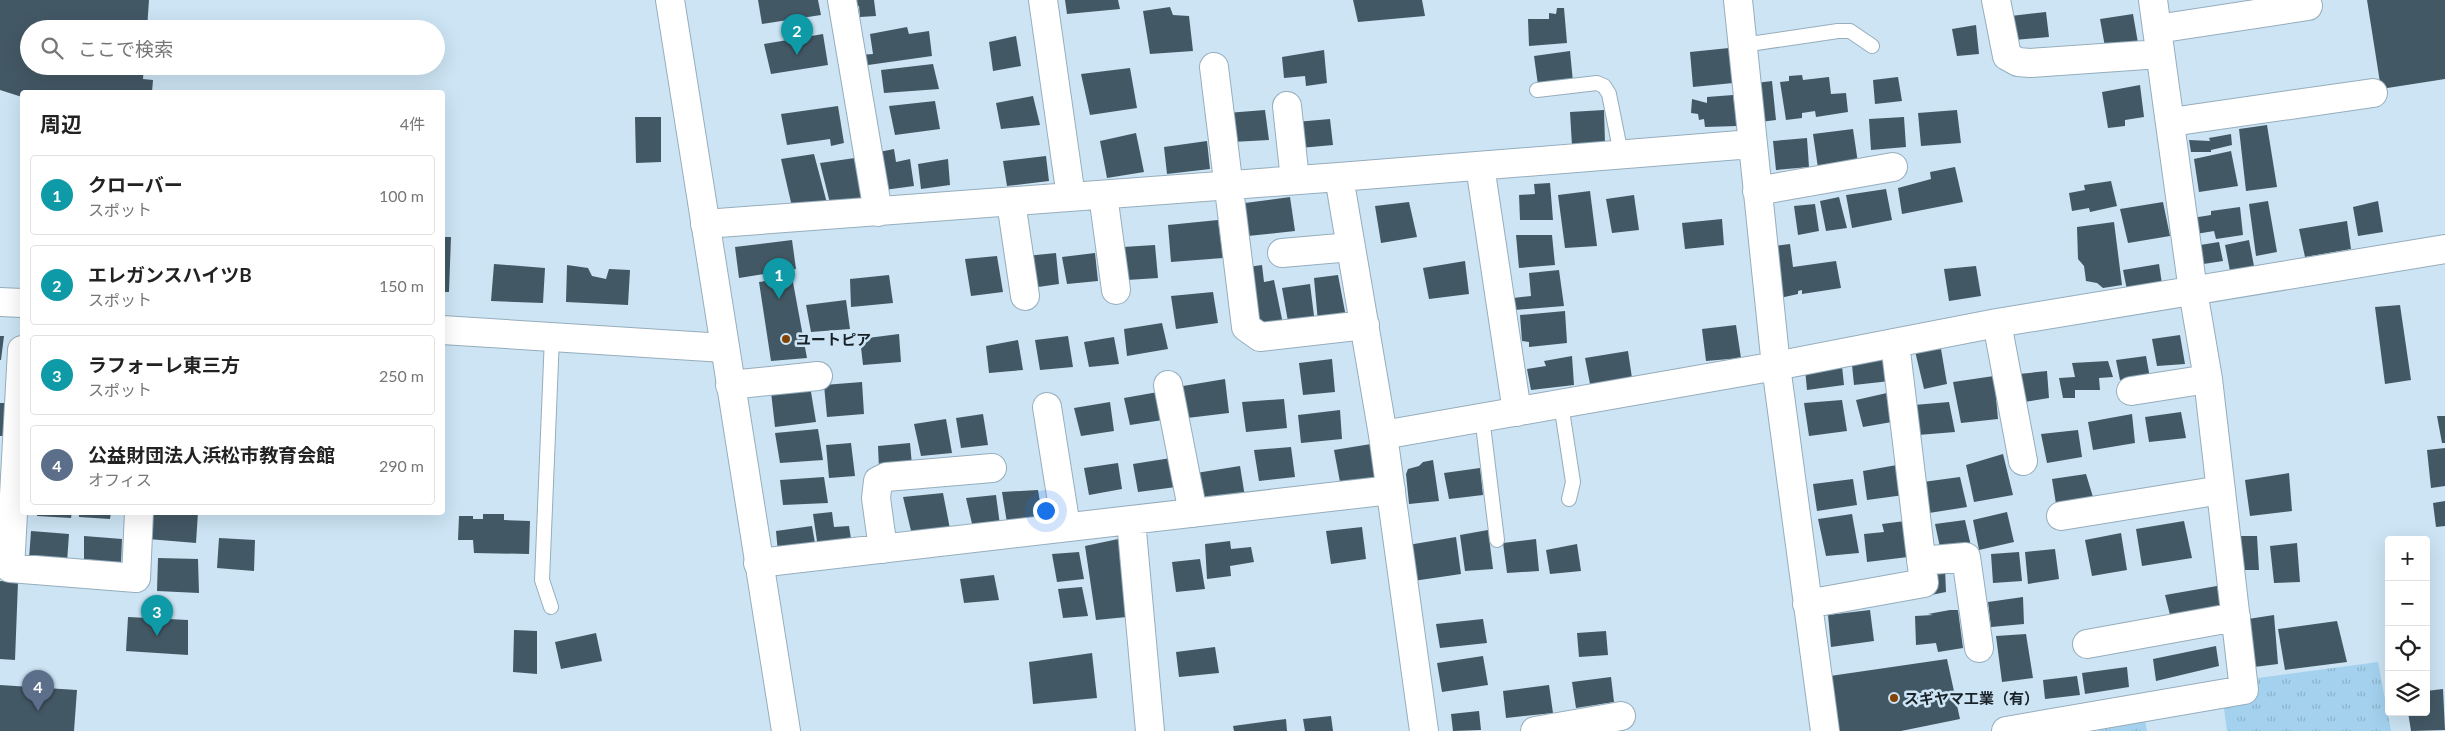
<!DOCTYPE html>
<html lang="ja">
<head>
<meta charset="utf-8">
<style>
	:root { --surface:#fff; --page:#f2f2f2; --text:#222; --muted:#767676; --line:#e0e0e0; --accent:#d93025 }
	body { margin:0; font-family:Lato,"Noto Sans JP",sans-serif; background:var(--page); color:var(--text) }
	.controls { position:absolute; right:15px; bottom:15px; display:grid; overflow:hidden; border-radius:5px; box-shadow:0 5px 20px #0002 }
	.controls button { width:45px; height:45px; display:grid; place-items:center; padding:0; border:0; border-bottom:1px solid var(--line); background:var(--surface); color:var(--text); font:25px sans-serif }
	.you { position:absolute; left:1045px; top:510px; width:18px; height:18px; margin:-12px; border:4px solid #fff; border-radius:50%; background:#1a73e8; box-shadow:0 0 0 8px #1a73e833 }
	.badge { display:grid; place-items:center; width:32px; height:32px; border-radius:50%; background:var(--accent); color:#fff; font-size:16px; font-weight:700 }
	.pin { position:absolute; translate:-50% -41px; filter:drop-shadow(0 1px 2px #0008) }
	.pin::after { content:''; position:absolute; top:26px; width:18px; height:15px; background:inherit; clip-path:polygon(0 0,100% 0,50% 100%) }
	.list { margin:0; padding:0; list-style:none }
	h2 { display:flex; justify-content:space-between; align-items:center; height:65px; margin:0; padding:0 20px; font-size:21px }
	h2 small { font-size:16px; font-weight:400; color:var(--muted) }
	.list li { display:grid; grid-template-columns:32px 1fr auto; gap:15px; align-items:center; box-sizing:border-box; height:80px; margin:0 10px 10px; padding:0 10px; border:1px solid var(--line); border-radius:5px }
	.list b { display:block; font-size:19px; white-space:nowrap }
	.list p { margin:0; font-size:16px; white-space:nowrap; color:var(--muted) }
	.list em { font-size:16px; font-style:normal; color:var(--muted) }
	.icon { flex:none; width:28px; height:28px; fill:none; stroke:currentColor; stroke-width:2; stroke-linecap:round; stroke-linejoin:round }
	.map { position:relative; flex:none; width:2445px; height:731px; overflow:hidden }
	.search { position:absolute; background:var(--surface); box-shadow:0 5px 20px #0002; left:20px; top:20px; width:425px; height:55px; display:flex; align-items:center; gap:12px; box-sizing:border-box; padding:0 18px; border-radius:28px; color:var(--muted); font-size:19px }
	.panel { position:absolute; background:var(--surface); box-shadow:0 5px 20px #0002; left:20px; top:90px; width:425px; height:425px; border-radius:5px }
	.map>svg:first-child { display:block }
	.grass { fill:url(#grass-tufts) }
	.building { fill:#435865 }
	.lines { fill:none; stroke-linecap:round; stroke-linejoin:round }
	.lane-casing { stroke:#96adbc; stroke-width:16 }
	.street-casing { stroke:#96adbc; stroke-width:30 }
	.secondary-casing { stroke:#96adbc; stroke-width:30 }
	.lane { stroke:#fff; stroke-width:14 }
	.street { stroke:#fff; stroke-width:28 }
	.secondary { stroke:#fff; stroke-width:28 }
	.poi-dot { fill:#824404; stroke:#cce4f4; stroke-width:2 }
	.labels { text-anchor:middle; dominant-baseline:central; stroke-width:5; stroke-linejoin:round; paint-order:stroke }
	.poi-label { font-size:15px; font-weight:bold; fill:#192228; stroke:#cce4f4; text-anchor:start }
</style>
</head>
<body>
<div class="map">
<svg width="2445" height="731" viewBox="0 0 2445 731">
	<defs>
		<pattern id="grass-tufts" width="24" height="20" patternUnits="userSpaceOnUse" patternTransform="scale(1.25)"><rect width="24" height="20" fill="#a3d1ee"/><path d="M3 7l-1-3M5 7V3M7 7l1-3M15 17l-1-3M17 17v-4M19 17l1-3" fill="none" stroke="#8cb3cc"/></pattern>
	</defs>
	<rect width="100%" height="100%" fill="#cce4f4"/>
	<path class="grass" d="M 2378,662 L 2391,731 L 2227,731 L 2223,701 L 2250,679 Z
		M 2145,721 L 2147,731 L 2099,731 L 2098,730 Z"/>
	<path class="building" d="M 0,0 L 149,0 L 147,29 L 29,29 L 29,66 L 144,66 L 143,79 L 153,80 L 152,92 L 22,92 L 22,97 L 0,90 Z
		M 758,0 L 818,0 L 821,15 L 762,24 Z
		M 851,0 L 874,0 L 876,16 L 860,17 L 859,6 L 852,6 Z
		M 1065,0 L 1118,0 L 1120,9 L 1067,14 Z
		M 1353,0 L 1422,0 L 1425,16 L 1358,22 Z
		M 2367,0 L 2445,0 L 2445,79 L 2381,89 Z
		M 1170,7 L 1173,15 L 1189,16 L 1193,51 L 1150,54 L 1143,11 Z
		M 1557,8 L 1564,8 L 1567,43 L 1529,46 L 1528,19 L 1549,19 L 1549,13 L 1556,14 Z
		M 2046,12 L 2049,37 L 2014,40 L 2011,16 Z
		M 2133,14 L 2138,43 L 2105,47 L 2100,19 Z
		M 1976,25 L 1979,54 L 1957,56 L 1952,29 Z
		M 907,27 L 909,34 L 929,31 L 932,56 L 861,66 L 859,55 L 873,54 L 870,34 Z
		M 823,34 L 828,65 L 771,74 L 764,44 Z
		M 1016,36 L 1021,66 L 993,71 L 989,42 Z
		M 1729,48 L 1733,83 L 1693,87 L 1690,52 Z
		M 1324,50 L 1327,83 L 1306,86 L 1305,76 L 1284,78 L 1282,57 Z
		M 1570,51 L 1573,82 L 1538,85 L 1534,56 Z
		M 933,64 L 939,89 L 884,93 L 881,70 Z
		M 1130,68 L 1137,108 L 1090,115 L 1081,74 Z
		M 1802,75 L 1803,80 L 1829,77 L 1831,94 L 1846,93 L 1848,112 L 1816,117 L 1815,111 L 1802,113 L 1802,118 L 1786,120 L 1780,82 L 1789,81 L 1789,76 Z
		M 1898,77 L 1902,101 L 1875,104 L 1873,80 Z
		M 1772,81 L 1776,120 L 1760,122 L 1756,83 Z
		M 2140,85 L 2144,117 L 2125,120 L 2125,126 L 2108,128 L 2102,92 Z
		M 1733,95 L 1737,126 L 1705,127 L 1704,119 L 1699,120 L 1698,114 L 1691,113 L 1692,99 L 1707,103 L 1707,97 Z
		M 1033,96 L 1040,125 L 1001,129 L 996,103 Z
		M 935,101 L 940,129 L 895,135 L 889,106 Z
		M 838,106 L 844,143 L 831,146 L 830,139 L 787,145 L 781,114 Z
		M 1265,110 L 1269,140 L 1232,142 L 1227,113 Z
		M 1604,110 L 1605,143 L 1572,146 L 1570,112 Z
		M 1957,110 L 1961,143 L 1921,146 L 1918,113 Z
		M 635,117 L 661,117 L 661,162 L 636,163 Z
		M 1904,117 L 1906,147 L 1871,150 L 1869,119 Z
		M 1330,119 L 1333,145 L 1300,148 L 1296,122 Z
		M 2267,125 L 2277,187 L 2246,191 L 2239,129 Z
		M 1853,129 L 1858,163 L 1818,168 L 1813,134 Z
		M 1136,133 L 1144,172 L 1107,178 L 1100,141 Z
		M 2231,134 L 2232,145 L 2211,150 L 2211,152 L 2191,152 L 2189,140 L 2210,141 L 2209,138 Z
		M 1807,138 L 1809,167 L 1776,170 L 1773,141 Z
		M 1207,141 L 1210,169 L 1167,174 L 1164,147 Z
		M 894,149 L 896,162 L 910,159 L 914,186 L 884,190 L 879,152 Z
		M 2231,151 L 2238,186 L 2199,192 L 2194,159 Z
		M 814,154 L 828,207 L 793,211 L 781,159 Z
		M 1046,156 L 1049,181 L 1007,186 L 1003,161 Z
		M 855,158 L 863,200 L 830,203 L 820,163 Z
		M 948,159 L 950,185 L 921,189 L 918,164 Z
		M 1955,167 L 1963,202 L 1902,214 L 1898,188 L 1931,179 L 1930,172 Z
		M 2111,181 L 2117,206 L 2090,212 L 2089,208 L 2072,211 L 2069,193 L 2085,190 L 2084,185 Z
		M 1550,183 L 1553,220 L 1520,220 L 1519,195 L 1535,194 L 1534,184 Z
		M 1886,189 L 1892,220 L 1852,228 L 1846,195 Z
		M 1590,191 L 1597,246 L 1565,248 L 1558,195 Z
		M 1634,195 L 1639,230 L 1612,233 L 1606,199 Z
		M 1290,197 L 1295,231 L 1248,236 L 1245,203 Z
		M 1839,197 L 1847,228 L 1826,231 L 1820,201 Z
		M 2268,201 L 2277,252 L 2256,256 L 2249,204 Z
		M 2378,201 L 2383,232 L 2358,236 L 2353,207 Z
		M 1409,202 L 1417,237 L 1381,243 L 1375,206 Z
		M 2163,202 L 2170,236 L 2128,243 L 2120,209 Z
		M 1815,204 L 1819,231 L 1798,235 L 1794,206 Z
		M 2240,207 L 2243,235 L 2216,239 L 2214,231 L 2196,234 L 2192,218 L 2211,215 L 2211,211 Z
		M 1722,219 L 1724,245 L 1685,249 L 1682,223 Z
		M 1218,220 L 1223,258 L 1171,262 L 1168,225 Z
		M 2347,221 L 2351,249 L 2305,257 L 2299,229 Z
		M 2114,222 L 2122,285 L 2103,288 L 2097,283 L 2086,281 L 2084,266 L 2078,259 L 2077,227 Z
		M 1516,235 L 1552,235 L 1555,265 L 1519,268 Z
		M 442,237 L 451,237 L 449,292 L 442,292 Z
		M 792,240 L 796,269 L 739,278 L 735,247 Z
		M 2249,240 L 2254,266 L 2230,271 L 2225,245 Z
		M 2219,242 L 2223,261 L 2197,265 L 2194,246 Z
		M 1790,244 L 1793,267 L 1836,261 L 1841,288 L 1802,294 L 1802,290 L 1798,291 L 1798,294 L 1780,298 L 1774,246 Z
		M 1155,245 L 1158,278 L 1127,280 L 1123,247 Z
		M 1056,253 L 1059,284 L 1031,288 L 1026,256 Z
		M 1095,253 L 1098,281 L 1067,284 L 1062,257 Z
		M 997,256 L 1003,292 L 971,296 L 965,259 Z
		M 1465,261 L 1469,294 L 1429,299 L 1423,268 Z
		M 494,264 L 545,268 L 543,303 L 491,301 Z
		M 2159,264 L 2162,284 L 2127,290 L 2123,270 Z
		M 567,265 L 588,268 L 592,276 L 606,279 L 609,269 L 630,270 L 628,305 L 566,302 Z
		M 1262,265 L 1264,282 L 1274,280 L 1283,324 L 1256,327 L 1248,267 Z
		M 1976,266 L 1981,296 L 1949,301 L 1944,269 Z
		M 1559,270 L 1564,306 L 1515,310 L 1513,298 L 1531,296 L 1529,273 Z
		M 889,275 L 893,303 L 851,307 L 850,279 Z
		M 1338,275 L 1346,317 L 1318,322 L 1314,278 Z
		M 792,277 L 807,358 L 771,361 L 759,282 Z
		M 1310,284 L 1315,324 L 1289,327 L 1282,288 Z
		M 1213,292 L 1218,323 L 1176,329 L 1171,296 Z
		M 846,300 L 850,329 L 811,332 L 806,305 Z
		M 2400,305 L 2411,380 L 2385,384 L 2375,307 Z
		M 1565,311 L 1567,343 L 1529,347 L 1529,342 L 1522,341 L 1520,315 Z
		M 1162,323 L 1168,349 L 1127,356 L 1124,329 Z
		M 1736,325 L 1741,358 L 1706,361 L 1702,329 Z
		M 899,334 L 901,362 L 863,365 L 860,339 Z
		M 2180,335 L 2185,364 L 2157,366 L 2152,339 Z
		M 0,336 L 4,336 L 1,360 L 0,360 Z
		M 1068,336 L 1073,367 L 1040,370 L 1035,340 Z
		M 1114,337 L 1119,364 L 1089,367 L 1084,342 Z
		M 1018,340 L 1023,370 L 989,373 L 986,346 Z
		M 1941,349 L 1947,384 L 1924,389 L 1915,351 Z
		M 1628,351 L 1632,378 L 1590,384 L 1585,358 Z
		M 1572,356 L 1574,385 L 1531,390 L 1527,369 L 1546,366 L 1544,361 Z
		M 2146,356 L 2150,378 L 2120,380 L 2116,360 Z
		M 1888,358 L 1890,381 L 1854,385 L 1852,365 Z
		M 1332,359 L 1335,392 L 1303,395 L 1299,363 Z
		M 2108,361 L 2113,377 L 2099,378 L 2100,390 L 2075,390 L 2075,398 L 2063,398 L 2059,378 L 2075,377 L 2072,363 Z
		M 1842,366 L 1844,385 L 1807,390 L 1805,369 Z
		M 2047,371 L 2049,398 L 2024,402 L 2019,374 Z
		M 1994,376 L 1998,419 L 1961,423 L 1953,382 Z
		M 1225,379 L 1229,413 L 1187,418 L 1183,386 Z
		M 862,382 L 864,414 L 827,417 L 824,385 Z
		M 810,386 L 816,422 L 775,427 L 771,392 Z
		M 1158,392 L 1163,420 L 1130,425 L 1124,398 Z
		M 1887,393 L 1892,422 L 1863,427 L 1856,400 Z
		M 1284,399 L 1287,428 L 1246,432 L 1242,402 Z
		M 1842,400 L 1847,431 L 1809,436 L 1804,403 Z
		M 1110,402 L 1114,431 L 1081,436 L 1074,408 Z
		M 1949,402 L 1955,432 L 1918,435 L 1914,405 Z
		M 0,403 L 6,403 L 3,436 L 0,436 Z
		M 1340,410 L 1342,439 L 1301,443 L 1298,415 Z
		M 2181,412 L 2186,438 L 2149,442 L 2145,417 Z
		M 983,414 L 988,445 L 961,448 L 956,418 Z
		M 2132,414 L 2135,443 L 2093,450 L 2088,422 Z
		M 2437,416 L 2445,416 L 2445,443 L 2442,443 Z
		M 946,419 L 952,453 L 921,456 L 914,424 Z
		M 818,429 L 823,460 L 780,463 L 775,433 Z
		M 2078,430 L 2082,457 L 2047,463 L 2041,434 Z
		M 851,443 L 855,476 L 829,478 L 826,445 Z
		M 910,443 L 912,465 L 879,468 L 878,446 Z
		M 1371,444 L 1375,479 L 1340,482 L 1334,450 Z
		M 1291,447 L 1295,477 L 1259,481 L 1254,450 Z
		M 2445,448 L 2445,486 L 2431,488 L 2427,450 Z
		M 2003,454 L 2013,495 L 1974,502 L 1966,465 Z
		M 1171,458 L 1176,487 L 1138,492 L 1133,464 Z
		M 1433,460 L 1439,501 L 1409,504 L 1406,474 L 1408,469 L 1419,466 L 1423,462 Z
		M 1118,463 L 1122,489 L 1089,495 L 1084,468 Z
		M 1897,465 L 1904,495 L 1867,500 L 1863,471 Z
		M 1240,466 L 1245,497 L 1200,501 L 1196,473 Z
		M 1480,468 L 1483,495 L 1449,499 L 1444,473 Z
		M 2289,473 L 2292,511 L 2250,516 L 2245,480 Z
		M 2086,474 L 2093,497 L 2056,504 L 2052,479 Z
		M 824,477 L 828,503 L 783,505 L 780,480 Z
		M 1960,477 L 1967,507 L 1929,513 L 1923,482 Z
		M 1853,479 L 1857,505 L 1817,511 L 1813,484 Z
		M 1038,490 L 1043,520 L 1007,523 L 1002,492 Z
		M 943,493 L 950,529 L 912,535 L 903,497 Z
		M 996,495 L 1000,525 L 973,528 L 966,498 Z
		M 2445,501 L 2445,526 L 2436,527 L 2433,503 Z
		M 37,512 L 72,512 L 71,518 L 37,516 Z
		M 79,512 L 111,512 L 110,519 L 79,517 Z
		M 149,512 L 198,512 L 196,543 L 148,539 Z
		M 832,512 L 834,527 L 849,526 L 852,545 L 818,548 L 813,514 Z
		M 2007,512 L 2014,542 L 1979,550 L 1973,520 Z
		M 483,514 L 504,514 L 504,520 L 530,521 L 529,554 L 474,553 L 473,540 L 458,540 L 459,516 L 473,516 L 473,519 L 483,519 Z
		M 1852,514 L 1859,553 L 1826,556 L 1818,519 Z
		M 1965,520 L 1971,546 L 1941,552 L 1935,524 Z
		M 1905,521 L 1908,557 L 1867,562 L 1864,534 L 1884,532 L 1882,524 Z
		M 2184,521 L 2192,558 L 2142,566 L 2136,529 Z
		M 812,526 L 816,549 L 778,553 L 776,531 Z
		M 1362,527 L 1366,559 L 1331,564 L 1326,531 Z
		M 1488,530 L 1493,569 L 1465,571 L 1460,535 Z
		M 31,531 L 69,534 L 67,562 L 29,559 Z
		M 2121,533 L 2127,570 L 2092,576 L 2085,540 Z
		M 84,536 L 122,539 L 121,563 L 84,559 Z
		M 2234,536 L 2257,536 L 2259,570 L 2235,570 Z
		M 1456,537 L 1461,574 L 1413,581 L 1408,545 Z
		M 219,538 L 255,540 L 254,571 L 217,568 Z
		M 1123,538 L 1137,616 L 1096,620 L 1085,546 Z
		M 1536,539 L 1539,571 L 1507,573 L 1503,543 Z
		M 1230,541 L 1231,549 L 1251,547 L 1254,562 L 1230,566 L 1231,576 L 1207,579 L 1205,544 Z
		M 2297,543 L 2300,582 L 2274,583 L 2270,546 Z
		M 1577,544 L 1581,571 L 1550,574 L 1546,550 Z
		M 2055,549 L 2059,579 L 2028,584 L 2025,552 Z
		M 1079,552 L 1084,579 L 1057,582 L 1052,554 Z
		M 2019,552 L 2022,581 L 1993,583 L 1991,554 Z
		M 158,558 L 198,559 L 199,593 L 157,591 Z
		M 1200,559 L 1205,589 L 1176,592 L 1172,562 Z
		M 1945,568 L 1946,592 L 1931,595 L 1931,570 Z
		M 994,575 L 999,600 L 964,603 L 960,579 Z
		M 0,581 L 18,582 L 15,660 L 0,659 Z
		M 2217,586 L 2221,608 L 2172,623 L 2165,595 Z
		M 1082,587 L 1088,616 L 1063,618 L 1058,589 Z
		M 2023,597 L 2024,624 L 1991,627 L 1988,602 Z
		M 1870,610 L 1874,641 L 1831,647 L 1828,615 Z
		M 1950,610 L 1958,610 L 1963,648 L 1938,652 L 1936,643 L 1916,645 L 1915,616 L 1933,615 L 1928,614 Z
		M 2274,615 L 2278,664 L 2254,667 L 2248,619 Z
		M 128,617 L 188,620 L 188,655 L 126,651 Z
		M 1483,619 L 1487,643 L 1440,648 L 1436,624 Z
		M 2337,621 L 2347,662 L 2285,670 L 2278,629 Z
		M 514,630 L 537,631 L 537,674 L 513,672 Z
		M 1606,631 L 1608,655 L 1579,657 L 1577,633 Z
		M 596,633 L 602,661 L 561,669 L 555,642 Z
		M 2026,634 L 2033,678 L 2002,682 L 1996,636 Z
		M 2216,646 L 2219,666 L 2156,681 L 2153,659 Z
		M 1215,647 L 1219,673 L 1179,677 L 1176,652 Z
		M 1092,653 L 1097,698 L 1033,704 L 1029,662 Z
		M 1483,656 L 1488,685 L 1442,692 L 1437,663 Z
		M 1947,659 L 1960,719 L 1901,731 L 1836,731 L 1830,676 Z
		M 2127,667 L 2129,687 L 2085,694 L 2082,673 Z
		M 2077,676 L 2080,695 L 2045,699 L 2043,680 Z
		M 1611,677 L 1614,702 L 1576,708 L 1572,682 Z
		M 0,685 L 77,690 L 74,731 L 0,731 Z
		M 1549,685 L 1553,713 L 1506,718 L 1503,691 Z
		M 2443,689 L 2445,730 L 2411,731 L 2408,712 L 2426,712 L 2426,691 Z
		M 1479,711 L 1481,730 L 1453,731 L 1451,714 Z
		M 1331,716 L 1333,731 L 1305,731 L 1303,719 Z
		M 1286,719 L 1287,731 L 1234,731 L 1233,726 Z"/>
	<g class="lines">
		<g class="lane-casing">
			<path id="lane" d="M 1743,45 L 1838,31 L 1850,31 L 1872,46
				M 1537,90 L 1597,83 L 1604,86 L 1609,94 L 1621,154
				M 1561,404 L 1573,482 L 1569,499
				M 1482,417 L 1497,540
				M 551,607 L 542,580 L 552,337"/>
		</g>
		<g class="street-casing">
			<path id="street" d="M 842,0 L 878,212
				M 1043,0 L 1071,197
				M 1738,0 L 1776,366 L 1825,731
				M 1996,0 L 2007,56 L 2018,62 L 2030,63 L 2160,54
				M 2157,29 L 2308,6
				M 1214,67 L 1246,327 L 1260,337 L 1365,325
				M 1287,106 L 1295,180
				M 2171,122 L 2373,93
				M 1480,166 L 1517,412
				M 1339,177 L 1383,435 L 1424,731
				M 1757,191 L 1893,167
				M 1103,195 L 1116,290
				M 1011,202 L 1025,296
				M 705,224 L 1339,177 L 1752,144
				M 1282,253 L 1351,247
				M 0,302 L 22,303
				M 1997,323 L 2023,461
				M 442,330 L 724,348
				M 22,350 L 10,568 L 136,578 L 139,512
				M 730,385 L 818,376
				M 1168,385 L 1193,513
				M 2131,391 L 2208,379
				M 1047,407 L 1066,527
				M 1383,435 L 1776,366 L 1997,323 L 2445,249
				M 2061,516 L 2221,490
				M 1131,520 L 1150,731
				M 883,549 L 876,498 L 878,481 L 886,477 L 992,468
				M 1921,561 L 1966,557 L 1979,648
				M 758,563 L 1391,490
				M 1807,604 L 1924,583 L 1895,343
				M 2087,644 L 2236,617
				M 1535,731 L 1621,716
				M 2006,731 L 2244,690 L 2208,379 L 2193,291 L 2153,0"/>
		</g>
		<g class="secondary-casing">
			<path id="secondary" d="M 670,0 L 786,731"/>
		</g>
		<use href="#lane" class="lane"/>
		<use href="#street" class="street"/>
		<use href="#secondary" class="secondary"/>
	</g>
	<g class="poi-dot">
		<circle cx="786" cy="339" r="5"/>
		<circle cx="1894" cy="698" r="5"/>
	</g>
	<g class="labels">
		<g class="poi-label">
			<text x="796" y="339">ユートピア</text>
			<text x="1904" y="698">スギヤマ工業（有）</text>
		</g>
	</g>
</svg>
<div class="controls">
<button>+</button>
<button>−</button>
<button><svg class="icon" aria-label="locate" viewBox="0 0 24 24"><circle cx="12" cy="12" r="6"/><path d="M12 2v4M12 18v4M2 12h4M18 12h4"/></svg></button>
<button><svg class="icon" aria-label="layers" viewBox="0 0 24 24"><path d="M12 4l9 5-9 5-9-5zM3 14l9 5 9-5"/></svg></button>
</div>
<div class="you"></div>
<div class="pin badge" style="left:779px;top:299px;background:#0f9aa8">1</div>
<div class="pin badge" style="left:797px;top:55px;background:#0f9aa8">2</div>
<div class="pin badge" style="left:157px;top:636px;background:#0f9aa8">3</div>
<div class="pin badge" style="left:38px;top:711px;background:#5c6f8a">4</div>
<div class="search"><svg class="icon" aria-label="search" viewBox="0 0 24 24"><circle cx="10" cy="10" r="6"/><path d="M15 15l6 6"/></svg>ここで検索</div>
<section class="panel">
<h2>周辺<small>4件</small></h2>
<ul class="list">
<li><span class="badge" style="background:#0f9aa8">1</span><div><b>クローバー</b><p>スポット</p></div><em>100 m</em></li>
<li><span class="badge" style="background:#0f9aa8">2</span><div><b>エレガンスハイツB</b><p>スポット</p></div><em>150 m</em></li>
<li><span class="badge" style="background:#0f9aa8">3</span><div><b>ラフォーレ東三方</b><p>スポット</p></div><em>250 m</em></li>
<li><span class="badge" style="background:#5c6f8a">4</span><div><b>公益財団法人浜松市教育会館</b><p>オフィス</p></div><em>290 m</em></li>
</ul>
</section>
</div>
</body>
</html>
